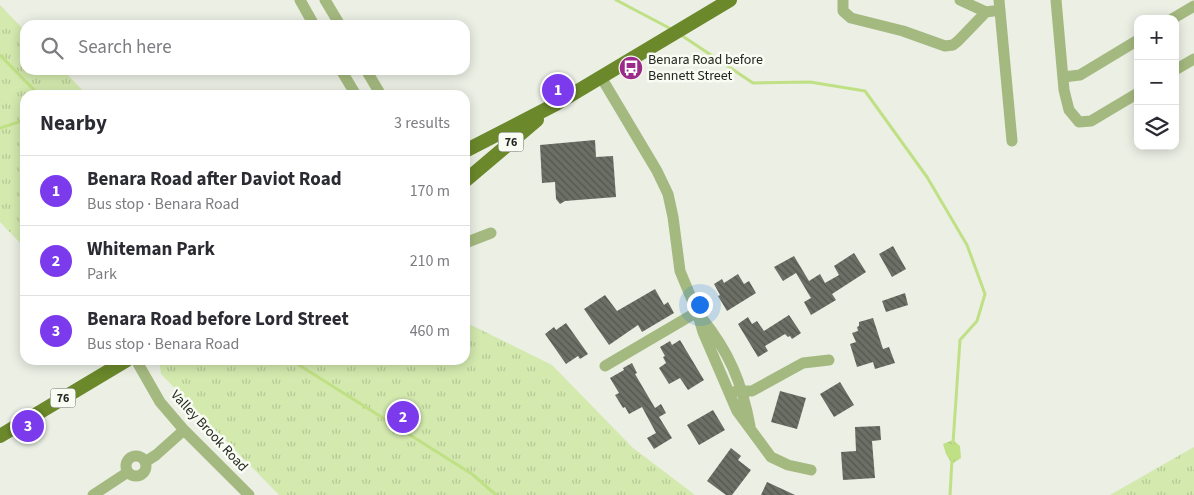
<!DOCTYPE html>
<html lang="en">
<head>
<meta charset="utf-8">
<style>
	:root { --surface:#fff; --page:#f7f7f7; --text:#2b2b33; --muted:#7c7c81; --line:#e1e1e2; --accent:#7c3aed }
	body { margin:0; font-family:"Source Sans 3",sans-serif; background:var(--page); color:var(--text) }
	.controls { position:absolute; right:15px; top:15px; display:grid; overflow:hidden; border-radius:10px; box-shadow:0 2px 12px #0003 }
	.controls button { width:45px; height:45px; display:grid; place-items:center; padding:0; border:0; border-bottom:1px solid var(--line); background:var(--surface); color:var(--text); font:25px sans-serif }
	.you { position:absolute; left:699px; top:304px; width:18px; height:18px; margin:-12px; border:4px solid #fff; border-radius:50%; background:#1a73e8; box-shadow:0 0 0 8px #1a73e833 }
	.badge { display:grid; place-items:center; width:32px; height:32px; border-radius:50%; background:var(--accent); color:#fff; font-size:16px; font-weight:700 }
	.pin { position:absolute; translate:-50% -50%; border:2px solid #fff; box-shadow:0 1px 5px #0006 }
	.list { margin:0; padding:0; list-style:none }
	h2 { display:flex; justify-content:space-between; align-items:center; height:65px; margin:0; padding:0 20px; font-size:21px }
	h2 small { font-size:16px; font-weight:400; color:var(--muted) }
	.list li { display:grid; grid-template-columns:32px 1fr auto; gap:15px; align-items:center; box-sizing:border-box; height:70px; padding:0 20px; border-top:1px solid var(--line) }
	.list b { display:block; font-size:19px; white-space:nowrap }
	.list p { margin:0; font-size:16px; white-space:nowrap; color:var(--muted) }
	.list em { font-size:16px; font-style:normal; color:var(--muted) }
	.icon { flex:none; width:28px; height:28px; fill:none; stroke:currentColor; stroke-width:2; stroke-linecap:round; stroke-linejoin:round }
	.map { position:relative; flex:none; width:1194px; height:495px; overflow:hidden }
	.search { position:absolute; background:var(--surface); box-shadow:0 2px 12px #0003; left:20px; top:20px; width:450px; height:55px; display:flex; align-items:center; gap:12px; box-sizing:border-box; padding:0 18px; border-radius:15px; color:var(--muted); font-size:19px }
	.panel { position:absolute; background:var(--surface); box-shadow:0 2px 12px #0003; left:20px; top:90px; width:450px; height:275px; border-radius:15px }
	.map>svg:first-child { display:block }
	.park { fill:url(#park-tufts) }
	.water { fill:url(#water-ripples) }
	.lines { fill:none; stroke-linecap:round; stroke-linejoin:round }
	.stream { stroke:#c0e085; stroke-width:3 }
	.building { fill:url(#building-back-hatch) }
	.minor { stroke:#a4b97f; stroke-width:11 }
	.major { stroke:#6b882b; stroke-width:14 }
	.labels { text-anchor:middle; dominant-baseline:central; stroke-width:5; stroke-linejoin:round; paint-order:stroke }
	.shield { fill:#f8fcf2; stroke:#646660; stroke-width:1 }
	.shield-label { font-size:12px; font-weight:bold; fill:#242622 }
	.poi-label { font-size:14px; fill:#242622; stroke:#f8fcf2; text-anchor:start }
	.street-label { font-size:14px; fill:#242622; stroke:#f8fcf2 }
</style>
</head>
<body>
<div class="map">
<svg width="1194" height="495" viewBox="0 0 1194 495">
	<defs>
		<pattern id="park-tufts" width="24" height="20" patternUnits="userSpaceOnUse" patternTransform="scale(1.25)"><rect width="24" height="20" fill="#d3e9ae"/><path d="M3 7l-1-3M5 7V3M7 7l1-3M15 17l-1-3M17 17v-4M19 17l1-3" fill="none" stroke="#b5c895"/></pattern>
		<pattern id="water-ripples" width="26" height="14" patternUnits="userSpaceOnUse" patternTransform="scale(1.25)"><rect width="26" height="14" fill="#c0e085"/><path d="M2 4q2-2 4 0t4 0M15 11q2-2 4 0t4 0" fill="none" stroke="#a5c073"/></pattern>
		<pattern id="building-back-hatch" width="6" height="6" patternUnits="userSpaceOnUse" patternTransform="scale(1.25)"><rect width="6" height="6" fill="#6c6f66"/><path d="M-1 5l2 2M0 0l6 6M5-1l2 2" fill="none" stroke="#54564f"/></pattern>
	</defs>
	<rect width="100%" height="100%" fill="#ebefe4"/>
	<path class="park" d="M 0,5 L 25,31 L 25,70 L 63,70 L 87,95 L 25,95 L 25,248 L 0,222 Z
		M 465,322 L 552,365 L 633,448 L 695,495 L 279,495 L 161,374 L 159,360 L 465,360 Z
		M 1194,447 L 1194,495 L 1110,495 Z"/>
	<path class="water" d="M 953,440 L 960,446 L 961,458 L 952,464 L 946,454 L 943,444 Z"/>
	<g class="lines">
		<path class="stream" d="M 616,0 L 673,30
			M 681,35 L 753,83 L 810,82 L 865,91 L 927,177 L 967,245 L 985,294 L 977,321 L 960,340 L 953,443
			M 0,55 L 39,95
			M 0,128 L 25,120
			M 291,360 L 472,474 L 496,495
			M 950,495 L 952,460"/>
	</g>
	<path class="building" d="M 595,140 L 596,157 L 613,156 L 616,197 L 565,201 L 560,204 L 556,199 L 555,182 L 542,183 L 540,145 Z
		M 893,246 L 906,269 L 892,277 L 879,254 Z
		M 854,253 L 866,272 L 832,294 L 836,300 L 811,315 L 804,302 L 811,298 L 796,273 L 783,281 L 774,267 L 794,256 L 809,281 L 820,274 L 825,283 L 839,275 L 834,266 Z
		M 738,274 L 744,284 L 749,281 L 756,293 L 727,311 L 718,296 L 720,295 L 714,284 L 722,279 L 724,283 Z
		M 655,289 L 664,305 L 668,302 L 674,313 L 642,332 L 638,325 L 609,345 L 584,309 L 605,295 L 617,311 Z
		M 905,293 L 908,305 L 886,312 L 882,301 Z
		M 789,315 L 801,333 L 792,339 L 790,336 L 788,337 L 785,334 L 765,346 L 768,351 L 758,357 L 738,324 L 748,317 L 752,324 L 757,321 L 764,331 Z
		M 873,318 L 883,349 L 889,347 L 895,363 L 875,369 L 873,362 L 857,367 L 850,344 L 856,342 L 852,333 L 858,331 L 857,327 L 859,326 L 859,322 Z
		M 566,323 L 588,354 L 580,359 L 578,356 L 566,364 L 545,334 L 554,327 L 556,330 Z
		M 680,340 L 704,380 L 688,390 L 680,378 L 669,384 L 659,368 L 666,363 L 663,357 L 665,356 L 660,347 L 670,341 L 672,345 Z
		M 632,363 L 637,373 L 635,374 L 655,408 L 661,404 L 666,413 L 659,417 L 672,438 L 654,449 L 647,438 L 656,433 L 642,407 L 629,414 L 625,407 L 623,408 L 615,395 L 619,393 L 610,378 L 624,370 L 623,368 Z
		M 840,382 L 854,405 L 834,417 L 820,394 Z
		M 780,391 L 806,398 L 797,429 L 771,422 Z
		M 713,410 L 725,430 L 699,445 L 687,425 Z
		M 880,426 L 881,440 L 872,441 L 875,478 L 843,480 L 841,452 L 856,451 L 855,427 Z
		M 731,448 L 741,456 L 738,460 L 751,470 L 732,495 L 726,495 L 707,481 Z
		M 767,482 L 795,495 L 761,495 Z"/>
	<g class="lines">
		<path class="minor" d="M 300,0 L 314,25
			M 325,0 L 340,25
			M 843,0 L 843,11 L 851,18 L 903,31 L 945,46 L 953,45 L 958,41 L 986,12 L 1000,10
			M 960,0 L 986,12
			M 999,0 L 1012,141
			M 1056,0 L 1064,90 L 1069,110 L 1079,122 L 1091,121 L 1138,93
			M 1172,19 L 1194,6
			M 341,70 L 356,95
			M 366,70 L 381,95
			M 1175,70 L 1194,59
			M 601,77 L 657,171 L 668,194 L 673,217 L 680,271 L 697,312 L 703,332 L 737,411 L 771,457 L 788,465 L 811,470
			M 1063,77 L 1080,75 L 1138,40
			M 465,243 L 491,233
			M 701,317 C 729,352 742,382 750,426
			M 136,360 L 160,402 L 184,430 L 249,495
			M 605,366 L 697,312
			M 736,391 L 752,391 L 803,363 L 829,360
			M126 466a10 10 0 1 1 20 0a10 10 0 1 1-20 0Z
			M 145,462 L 156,455 L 184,430
			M 93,495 L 128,472"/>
		<path class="major" d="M 465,151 L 556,104 L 730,0
			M 465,181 L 537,120
			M 0,436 L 127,360"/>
	</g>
	<defs>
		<g id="bus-disc" transform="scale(1.25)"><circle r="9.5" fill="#9b2b8a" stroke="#f8fcf2"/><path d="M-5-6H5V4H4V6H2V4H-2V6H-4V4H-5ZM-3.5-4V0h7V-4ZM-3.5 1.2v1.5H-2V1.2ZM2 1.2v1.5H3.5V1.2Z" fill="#fff"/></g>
	</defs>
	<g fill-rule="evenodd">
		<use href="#bus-disc" x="631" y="68"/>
	</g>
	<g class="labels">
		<g class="shield">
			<rect x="498.5" y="132.5" width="25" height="19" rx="4"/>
			<rect x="50.5" y="388.5" width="25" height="19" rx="4"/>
		</g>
		<g class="shield-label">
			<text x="511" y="142">76</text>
			<text x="63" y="398">76</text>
		</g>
		<g class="poi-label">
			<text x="648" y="60">Benara Road before<tspan x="648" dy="16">Bennett Street</tspan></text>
		</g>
		<g class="street-label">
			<text transform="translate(209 431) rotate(47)">Valley Brook Road</text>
		</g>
	</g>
</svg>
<div class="controls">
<button>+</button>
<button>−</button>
<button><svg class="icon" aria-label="layers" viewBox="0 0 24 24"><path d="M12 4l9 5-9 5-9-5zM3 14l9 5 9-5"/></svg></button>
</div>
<div class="you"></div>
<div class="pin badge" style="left:558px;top:90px">1</div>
<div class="pin badge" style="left:403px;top:417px">2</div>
<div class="pin badge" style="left:28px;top:426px">3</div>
<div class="search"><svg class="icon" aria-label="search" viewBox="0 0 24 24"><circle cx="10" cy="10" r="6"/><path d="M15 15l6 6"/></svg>Search here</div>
<section class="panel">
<h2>Nearby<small>3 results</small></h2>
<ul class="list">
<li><span class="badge">1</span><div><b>Benara Road after Daviot Road</b><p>Bus stop · Benara Road</p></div><em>170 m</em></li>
<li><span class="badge">2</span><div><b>Whiteman Park</b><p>Park</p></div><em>210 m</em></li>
<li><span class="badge">3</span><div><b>Benara Road before Lord Street</b><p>Bus stop · Benara Road</p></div><em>460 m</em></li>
</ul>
</section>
</div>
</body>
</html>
